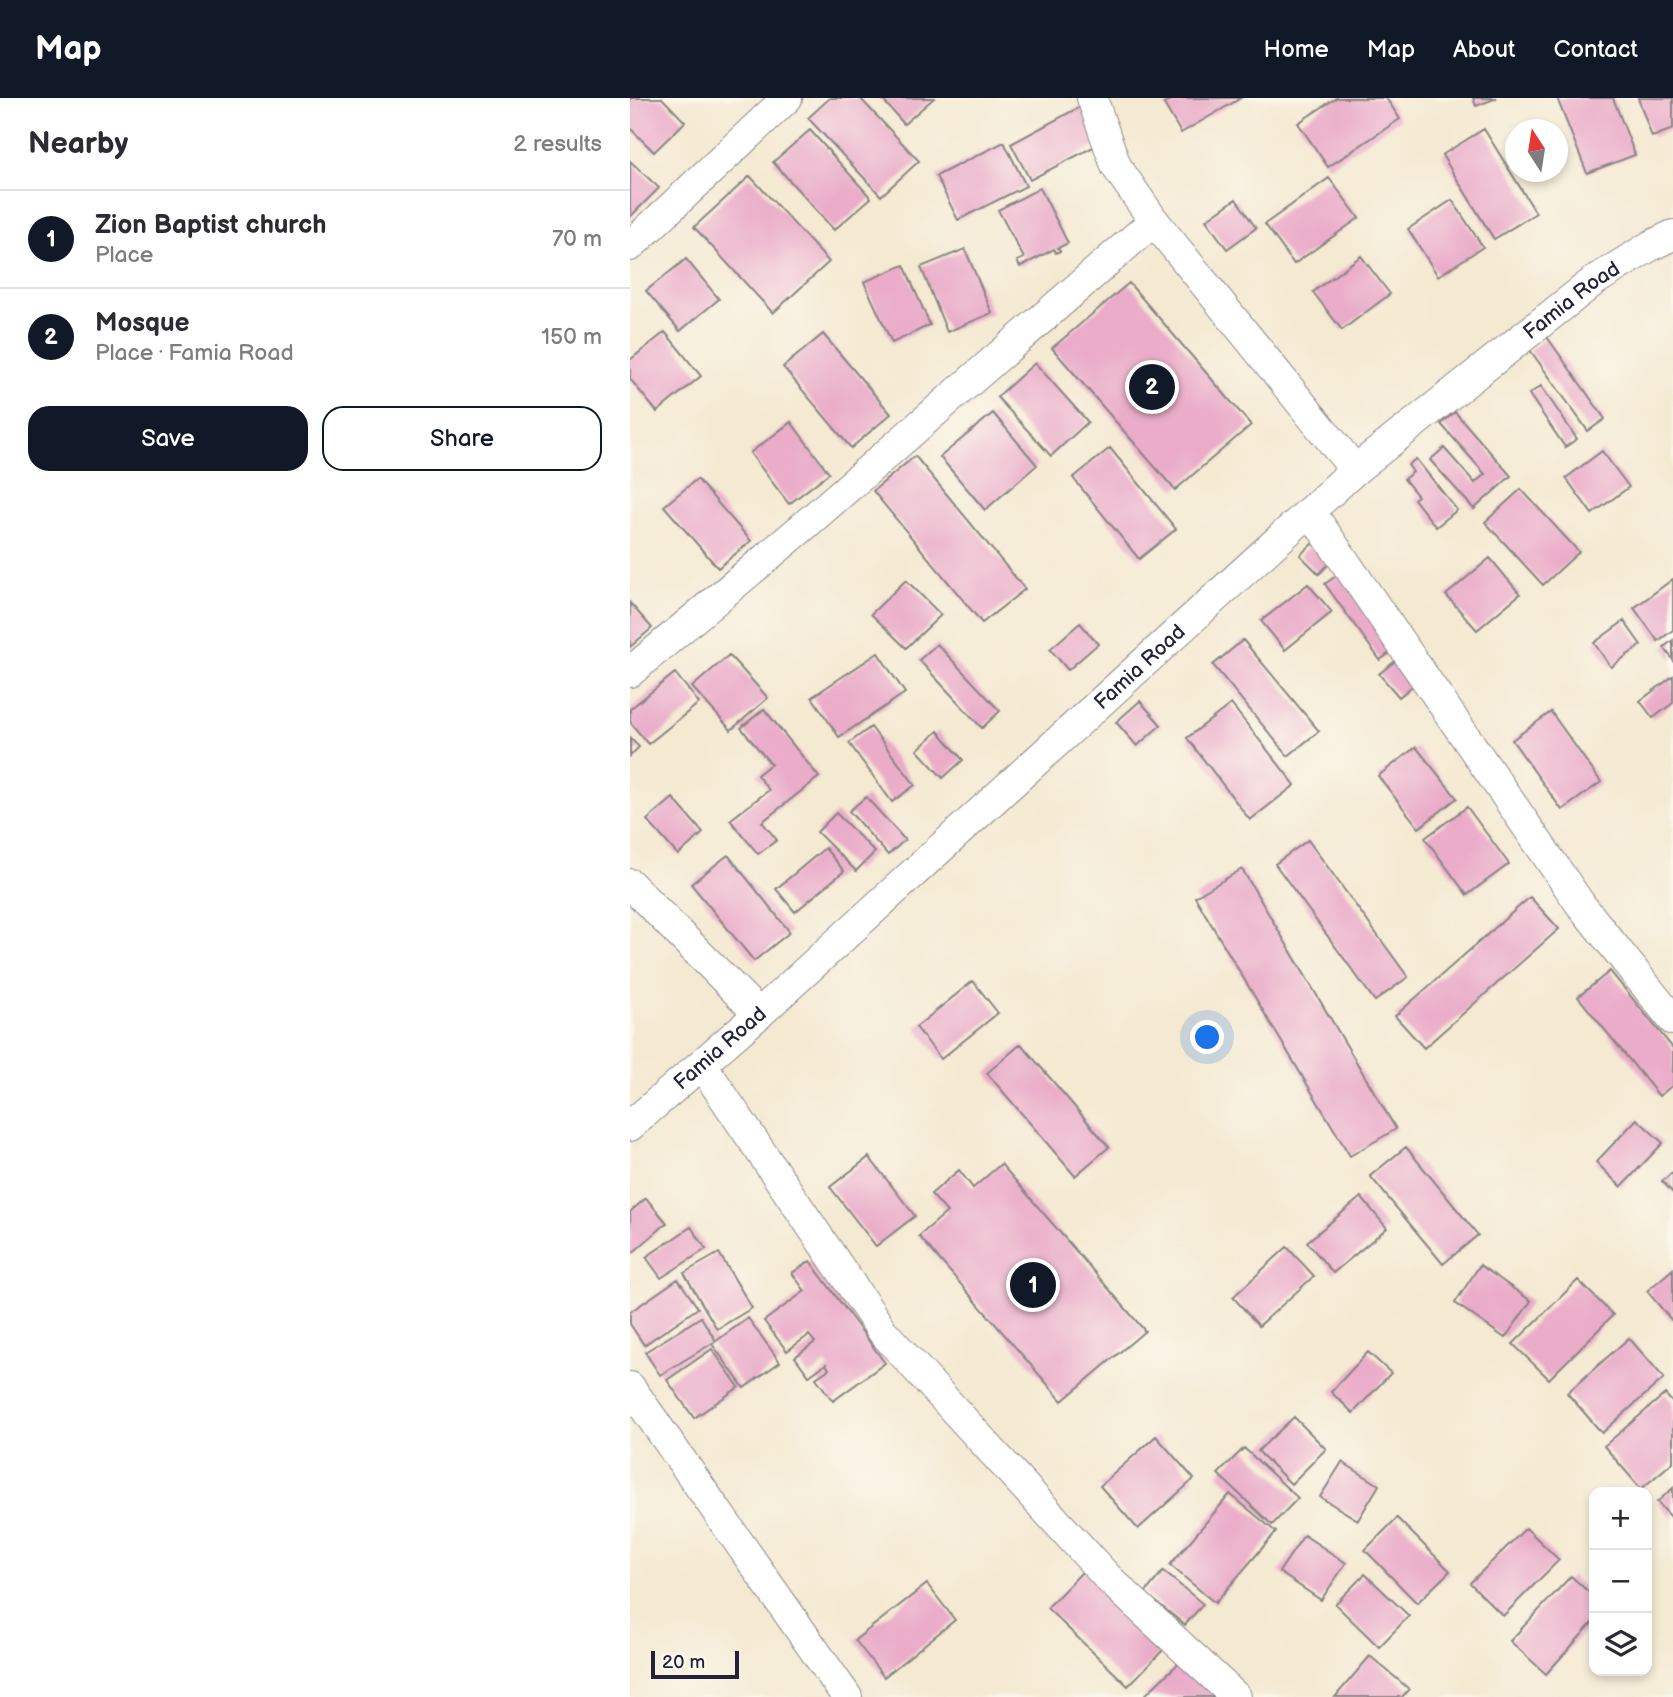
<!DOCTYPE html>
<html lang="en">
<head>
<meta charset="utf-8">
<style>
	:root { --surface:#fff; --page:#f2f2f3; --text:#2b2b33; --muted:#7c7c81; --line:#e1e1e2; --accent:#111827 }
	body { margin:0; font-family:"Balsamiq Sans",sans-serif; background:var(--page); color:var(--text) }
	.controls { position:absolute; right:21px; bottom:21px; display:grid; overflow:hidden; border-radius:14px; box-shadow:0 4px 10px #0003 }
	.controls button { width:63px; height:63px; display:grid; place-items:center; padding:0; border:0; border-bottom:2px solid var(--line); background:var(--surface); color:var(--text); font:35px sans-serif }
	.compass { position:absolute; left:875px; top:21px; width:63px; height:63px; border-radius:50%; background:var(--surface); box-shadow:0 4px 10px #0003; rotate:348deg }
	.scale { position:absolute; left:21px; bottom:18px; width:88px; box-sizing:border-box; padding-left:7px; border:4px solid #22223b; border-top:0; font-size:19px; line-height:24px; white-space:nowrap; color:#22223b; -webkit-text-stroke:5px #fbf7ec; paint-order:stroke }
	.you { position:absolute; left:578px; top:940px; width:24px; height:24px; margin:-18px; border:5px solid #fff; border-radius:50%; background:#1a73e8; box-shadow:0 0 0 10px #1a73e833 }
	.badge { display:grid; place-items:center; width:46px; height:46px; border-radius:50%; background:var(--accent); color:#fff; font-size:23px; font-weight:700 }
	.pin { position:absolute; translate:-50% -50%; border:4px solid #fff; box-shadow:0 2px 7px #0006 }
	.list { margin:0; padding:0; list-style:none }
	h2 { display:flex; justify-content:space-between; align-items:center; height:91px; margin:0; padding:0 28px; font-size:30px }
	h2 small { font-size:23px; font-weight:400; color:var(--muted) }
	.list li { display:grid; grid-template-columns:46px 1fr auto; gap:21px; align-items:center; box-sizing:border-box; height:98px; padding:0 28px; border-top:2px solid var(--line) }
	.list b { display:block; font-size:26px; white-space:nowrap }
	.list p { margin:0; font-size:23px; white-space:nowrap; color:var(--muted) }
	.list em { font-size:23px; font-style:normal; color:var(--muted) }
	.actions { display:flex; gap:14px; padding:21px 28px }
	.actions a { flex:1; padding:16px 0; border:2px solid var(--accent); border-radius:21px; text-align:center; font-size:24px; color:var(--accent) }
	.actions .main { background:var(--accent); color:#fff }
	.icon { flex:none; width:38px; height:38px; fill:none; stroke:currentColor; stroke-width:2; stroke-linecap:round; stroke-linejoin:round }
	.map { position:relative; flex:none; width:1043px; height:1599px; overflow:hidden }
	header { display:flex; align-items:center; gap:42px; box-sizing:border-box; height:98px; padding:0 35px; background:var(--accent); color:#fff }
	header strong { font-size:33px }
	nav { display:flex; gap:38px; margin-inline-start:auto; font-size:24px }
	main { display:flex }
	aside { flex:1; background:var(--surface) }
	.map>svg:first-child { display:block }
	.building { fill:#eaacc9 }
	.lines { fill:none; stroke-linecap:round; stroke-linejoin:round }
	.street-casing { stroke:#8b8686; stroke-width:32 }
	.street { stroke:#fff; stroke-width:30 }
	.labels { text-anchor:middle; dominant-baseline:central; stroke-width:7; stroke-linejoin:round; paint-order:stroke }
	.street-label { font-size:21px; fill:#22223b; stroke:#fbf7ec }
</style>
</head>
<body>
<header>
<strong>Map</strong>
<nav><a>Home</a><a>Map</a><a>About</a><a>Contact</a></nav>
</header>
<main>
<aside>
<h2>Nearby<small>2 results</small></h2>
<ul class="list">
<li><span class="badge">1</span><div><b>Zion Baptist church</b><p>Place</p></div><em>70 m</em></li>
<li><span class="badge">2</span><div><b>Mosque</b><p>Place · Famia Road</p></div><em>150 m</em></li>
</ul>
<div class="actions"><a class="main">Save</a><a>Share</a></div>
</aside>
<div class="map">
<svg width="1043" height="1599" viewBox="0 0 1043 1599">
	<rect width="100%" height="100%" fill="#fbf7ec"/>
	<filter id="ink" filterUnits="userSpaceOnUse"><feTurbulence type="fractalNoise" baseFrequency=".0143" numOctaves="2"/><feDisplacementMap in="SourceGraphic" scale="14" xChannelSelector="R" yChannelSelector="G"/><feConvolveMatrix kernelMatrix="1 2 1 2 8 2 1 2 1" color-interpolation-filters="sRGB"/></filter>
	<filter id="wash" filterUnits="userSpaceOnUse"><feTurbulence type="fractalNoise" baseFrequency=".00686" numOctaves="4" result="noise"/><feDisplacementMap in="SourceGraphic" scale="28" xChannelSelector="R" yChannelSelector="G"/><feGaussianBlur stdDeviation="1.57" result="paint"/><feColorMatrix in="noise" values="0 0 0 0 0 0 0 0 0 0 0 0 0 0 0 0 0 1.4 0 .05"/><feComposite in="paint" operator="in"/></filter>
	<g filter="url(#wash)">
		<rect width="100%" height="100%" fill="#f4e9d1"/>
		<g id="blocks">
			<path class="building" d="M 0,0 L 32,0 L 55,24 L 24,54 L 0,30 Z
				M 200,0 L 230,0 L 289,63 L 251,98 L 178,20 Z
				M 251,0 L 304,0 L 274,26 Z
				M 543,0 L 611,0 L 551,35 L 534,6 Z
				M 706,0 L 756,0 L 770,21 L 698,69 L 668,25 Z
				M 843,0 L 867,0 L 846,8 Z
				M 927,0 L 983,0 L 1005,57 L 957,75 Z
				M 1008,0 L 1043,0 L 1043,31 L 1022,39 Z
				M 455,6 L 475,43 L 400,82 L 381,46 Z
				M 854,31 L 906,115 L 864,141 L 812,57 Z
				M 180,32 L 241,100 L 204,132 L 143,64 Z
				M 374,44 L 396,88 L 328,122 L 306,78 Z
				M 0,63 L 29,90 L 0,119 Z
				M 120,78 L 199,164 L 143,215 L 64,129 Z
				M 699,80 L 729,120 L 664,166 L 635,126 Z
				M 410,90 L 438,145 L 428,150 L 430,153 L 426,155 L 424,151 L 390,169 L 387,163 L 394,160 L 368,112 Z
				M 606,101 L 626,130 L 597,151 L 576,122 Z
				M 822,102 L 853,149 L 808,178 L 778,131 Z
				M 335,151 L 362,215 L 317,234 L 291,169 Z
				M 731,158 L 760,196 L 712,232 L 683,194 Z
				M 56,161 L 89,201 L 50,233 L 16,193 Z
				M 274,167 L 300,227 L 262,245 L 234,184 Z
				M 499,185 L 621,327 L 545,392 L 422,250 Z
				M 35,234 L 71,278 L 27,314 L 0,281 L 0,262 Z
				M 193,236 L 261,316 L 221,350 L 153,269 Z
				M 917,239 L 975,321 L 958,333 L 900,252 Z
				M 405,265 L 458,324 L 421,358 L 367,299 Z
				M 911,288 L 947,341 L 935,349 L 899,296 Z
				M 825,314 L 881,378 L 844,411 L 800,362 L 814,350 L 845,385 L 855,376 L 811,326 Z
				M 363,315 L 407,367 L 355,412 L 310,359 Z
				M 161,324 L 199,375 L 159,406 L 120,355 Z
				M 480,350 L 546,431 L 509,461 L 443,380 Z
				M 972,353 L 999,389 L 962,416 L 936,380 Z
				M 285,358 L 395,491 L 352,525 L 243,393 Z
				M 786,361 L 827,412 L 806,429 L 784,401 L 788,398 L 774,381 L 783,374 L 778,367 Z
				M 67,381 L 121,443 L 88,470 L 34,408 Z
				M 891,391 L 949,454 L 913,487 L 855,424 Z
				M 683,445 L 701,464 L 689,476 L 670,457 Z
				M 860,460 L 890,496 L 847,532 L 816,497 Z
				M 714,472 L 769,548 L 750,562 L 695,486 Z
				M 1043,481 L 1043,532 L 1028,543 L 1004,510 Z
				M 276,482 L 311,517 L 276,550 L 241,516 Z
				M 678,486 L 702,514 L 655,552 L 631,523 Z
				M 0,505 L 22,530 L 0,549 Z
				M 994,523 L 1011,547 L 981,569 L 964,545 Z
				M 450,525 L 468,546 L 438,572 L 420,551 Z
				M 613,542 L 689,633 L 658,658 L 583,567 Z
				M 1043,542 L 1043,562 L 1034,549 Z
				M 307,546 L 370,613 L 352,630 L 289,562 Z
				M 248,555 L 275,595 L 209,639 L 182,599 Z
				M 99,557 L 138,600 L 101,632 L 62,589 Z
				M 768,561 L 787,584 L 769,599 L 749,576 Z
				M 45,575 L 69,605 L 18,646 L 0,624 L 0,611 Z
				M 1043,578 L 1043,605 L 1023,620 L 1010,603 Z
				M 510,603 L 531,627 L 507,648 L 486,624 Z
				M 601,606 L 665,687 L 620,722 L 557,640 Z
				M 134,611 L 189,679 L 132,724 L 147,742 L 128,756 L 100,722 L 139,692 L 127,677 L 141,666 L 111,630 Z
				M 921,614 L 971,684 L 932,712 L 882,642 Z
				M 241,629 L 285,687 L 262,704 L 219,645 Z
				M 308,633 L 333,662 L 313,680 L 287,652 Z
				M 0,640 L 9,649 L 0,658 Z
				M 786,649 L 827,700 L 789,730 L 748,678 Z
				M 236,699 L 275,742 L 258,757 L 219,713 Z
				M 43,700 L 73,735 L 48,757 L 17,722 Z
				M 837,709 L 879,766 L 837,797 L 795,740 Z
				M 206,715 L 245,754 L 226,773 L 187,734 Z
				M 678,742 L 778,879 L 745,903 L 645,766 Z
				M 195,750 L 214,773 L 165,814 L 146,791 Z
				M 98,757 L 160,834 L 124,863 L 61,786 Z
				M 612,771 L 766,1031 L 720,1058 L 565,799 Z
				M 900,799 L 929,831 L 794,950 L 765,918 Z
				M 980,873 L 1043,950 L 1043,987 L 1029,998 L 948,899 Z
				M 343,883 L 368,915 L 311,961 L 286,929 Z
				M 391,946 L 479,1049 L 445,1078 L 357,975 Z
				M 1007,1021 L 1033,1045 L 991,1089 L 966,1064 Z
				M 776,1049 L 848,1137 L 813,1166 L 740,1078 Z
				M 239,1059 L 285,1118 L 246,1148 L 200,1089 Z
				M 371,1066 L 515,1233 L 432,1303 L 289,1138 L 317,1114 L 301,1096 L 329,1072 L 343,1090 Z
				M 1043,1074 L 1043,1095 L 1032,1083 Z
				M 731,1099 L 757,1130 L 703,1175 L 677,1144 Z
				M 16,1100 L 37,1125 L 0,1157 L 0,1114 Z
				M 61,1129 L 76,1151 L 31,1180 L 16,1159 Z
				M 657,1149 L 684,1178 L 629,1228 L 603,1199 Z
				M 89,1155 L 122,1210 L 87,1231 L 54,1175 Z
				M 180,1163 L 255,1265 L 203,1303 L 186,1280 L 199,1271 L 196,1266 L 179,1278 L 165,1259 L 185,1244 L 179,1237 L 157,1253 L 134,1223 L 175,1193 L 162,1175 Z
				M 850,1167 L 901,1203 L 875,1240 L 825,1205 Z
				M 1043,1171 L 1043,1224 L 1017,1193 Z
				M 48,1181 L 68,1210 L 14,1247 L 0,1226 L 0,1214 Z
				M 948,1182 L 983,1217 L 919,1281 L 883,1246 Z
				M 71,1219 L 86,1243 L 30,1277 L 15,1254 Z
				M 118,1220 L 150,1264 L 114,1290 L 82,1246 Z
				M 999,1240 L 1034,1280 L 972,1335 L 937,1295 Z
				M 82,1251 L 109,1289 L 64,1320 L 37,1282 Z
				M 738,1254 L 761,1275 L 723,1315 L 701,1294 Z
				M 1035,1296 L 1043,1305 L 1043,1364 L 1011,1391 L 974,1348 Z
				M 664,1319 L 696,1351 L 661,1386 L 628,1353 Z
				M 526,1338 L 564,1381 L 508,1431 L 470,1388 Z
				M 614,1350 L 668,1400 L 642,1427 L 588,1376 Z
				M 712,1364 L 749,1387 L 728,1422 L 690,1399 Z
				M 1043,1390 L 1043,1421 L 1027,1404 Z
				M 600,1396 L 646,1434 L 585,1505 L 540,1467 Z
				M 767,1420 L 820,1473 L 787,1505 L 735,1452 Z
				M 896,1430 L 929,1462 L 873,1518 L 840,1485 Z
				M 674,1437 L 716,1465 L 691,1502 L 649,1474 Z
				M 455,1471 L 536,1549 L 498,1588 L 417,1510 Z
				M 533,1473 L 573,1506 L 555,1527 L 515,1495 Z
				M 735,1476 L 779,1518 L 749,1549 L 705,1506 Z
				M 941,1478 L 964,1499 L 964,1523 L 916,1576 L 880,1543 Z
				M 297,1486 L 325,1522 L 254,1579 L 225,1542 Z
				M 740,1558 L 779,1591 L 772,1599 L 705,1599 Z
				M 552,1562 L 588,1599 L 513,1599 Z"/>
		</g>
	</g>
	<g filter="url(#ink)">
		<use href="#blocks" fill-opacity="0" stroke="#8b8686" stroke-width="2"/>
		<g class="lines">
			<g class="street-casing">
				<g id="street">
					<path d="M 462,0 L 486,68 L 524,123 L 725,372"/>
					<path d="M 0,148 L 157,0"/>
					<path d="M 680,413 L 951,807 L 1043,922"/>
					<path d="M 0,574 L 167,434 L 524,123"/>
					<path d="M 0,786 L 129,916"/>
					<path d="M 72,967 L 253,1234 L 479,1481 L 606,1599"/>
					<path id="s1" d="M 0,1028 L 129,916 L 725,372 L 964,183 L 1022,147 L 1043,137"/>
					<path d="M 0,1289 L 217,1599"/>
				</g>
			</g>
			<use href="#street" class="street"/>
		</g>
	</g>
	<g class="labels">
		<g class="street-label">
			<text stroke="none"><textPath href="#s1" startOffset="1253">Famia Road</textPath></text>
			<text stroke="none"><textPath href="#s1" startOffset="686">Famia Road</textPath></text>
			<text stroke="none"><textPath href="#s1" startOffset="119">Famia Road</textPath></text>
		</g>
	</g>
</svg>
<div class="controls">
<button>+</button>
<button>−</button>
<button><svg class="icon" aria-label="layers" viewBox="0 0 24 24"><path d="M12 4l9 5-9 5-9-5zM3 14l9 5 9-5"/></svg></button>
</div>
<svg class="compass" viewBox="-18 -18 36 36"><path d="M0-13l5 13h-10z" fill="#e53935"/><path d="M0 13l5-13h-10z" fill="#7c7c81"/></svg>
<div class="scale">20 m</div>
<div class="you"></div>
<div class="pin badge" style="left:403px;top:1187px">1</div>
<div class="pin badge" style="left:522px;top:289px">2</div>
</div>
</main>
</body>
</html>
